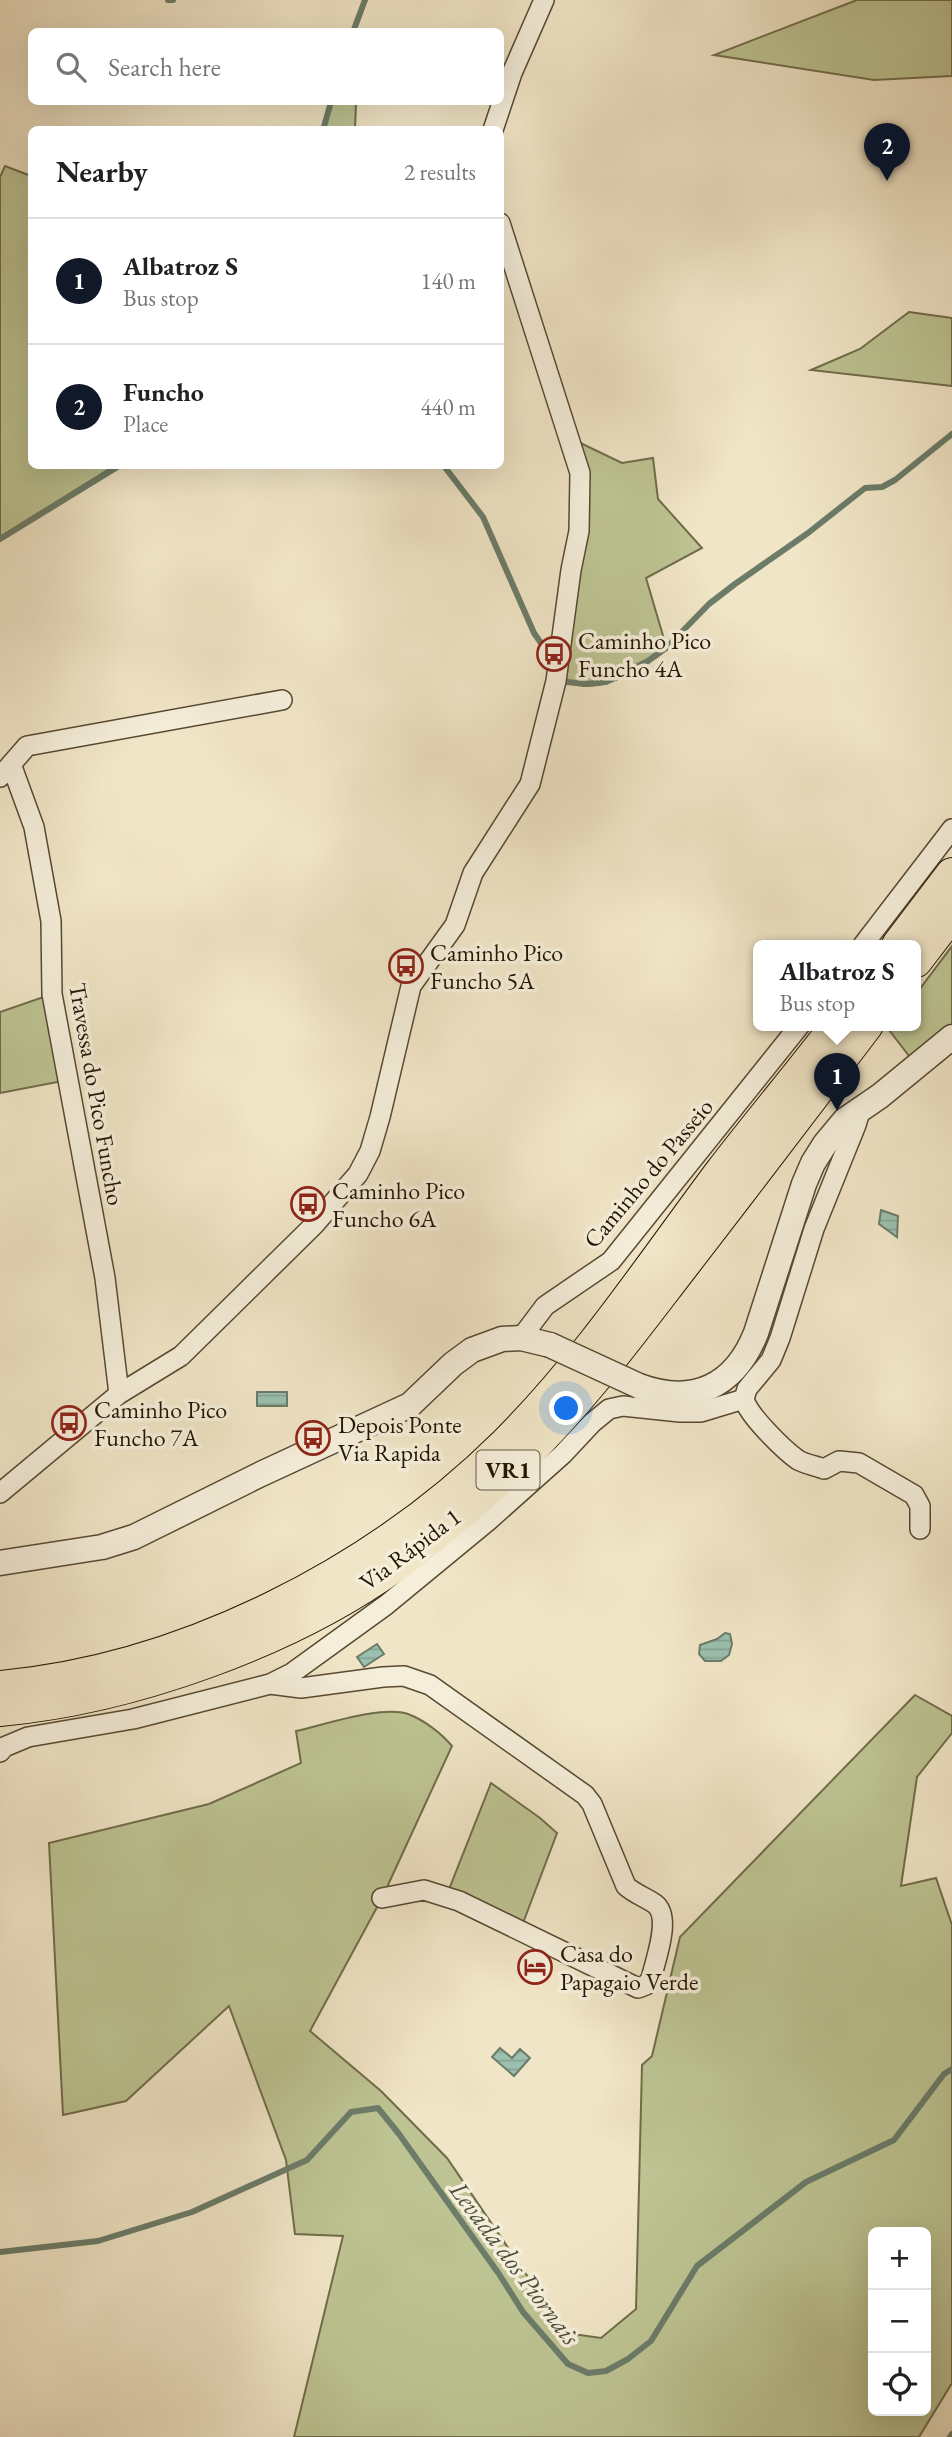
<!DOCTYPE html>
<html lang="en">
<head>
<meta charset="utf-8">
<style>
	:root { --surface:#fff; --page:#f2f2f2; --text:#202124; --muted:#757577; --line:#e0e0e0; --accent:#111827 }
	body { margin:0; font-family:"EB Garamond",serif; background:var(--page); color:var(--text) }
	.controls { position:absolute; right:21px; bottom:21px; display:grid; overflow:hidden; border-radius:10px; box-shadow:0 7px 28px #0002 }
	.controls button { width:63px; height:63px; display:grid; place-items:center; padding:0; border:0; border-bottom:2px solid var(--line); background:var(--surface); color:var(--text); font:35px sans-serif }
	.you { position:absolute; left:567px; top:1409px; width:24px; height:24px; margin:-18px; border:5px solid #fff; border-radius:50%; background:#1a73e8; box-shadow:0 0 0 10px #1a73e833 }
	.badge { display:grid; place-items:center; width:46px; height:46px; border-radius:50%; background:var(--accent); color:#fff; font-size:23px; font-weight:700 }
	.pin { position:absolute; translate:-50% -58px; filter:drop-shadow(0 2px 4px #0008) }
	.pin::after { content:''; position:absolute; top:37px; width:24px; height:21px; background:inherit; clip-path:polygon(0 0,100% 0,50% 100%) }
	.popup { position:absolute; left:753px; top:940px; width:168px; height:91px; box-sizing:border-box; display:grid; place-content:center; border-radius:10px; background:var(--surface); filter:drop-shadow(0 2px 5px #0005); font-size:23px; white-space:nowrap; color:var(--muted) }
	.popup b { font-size:26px; color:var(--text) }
	.popup::after { content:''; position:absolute; left:50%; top:100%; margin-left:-14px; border:14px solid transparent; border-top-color:var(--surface) }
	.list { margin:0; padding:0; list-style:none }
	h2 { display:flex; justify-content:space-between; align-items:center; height:91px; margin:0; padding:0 28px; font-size:30px }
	h2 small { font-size:23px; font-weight:400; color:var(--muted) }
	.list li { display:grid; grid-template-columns:46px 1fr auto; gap:21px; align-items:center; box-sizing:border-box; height:126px; padding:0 28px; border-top:2px solid var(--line) }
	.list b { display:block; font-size:26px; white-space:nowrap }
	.list p { margin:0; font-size:23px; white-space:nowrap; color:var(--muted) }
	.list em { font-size:23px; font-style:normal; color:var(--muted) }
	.icon { flex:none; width:38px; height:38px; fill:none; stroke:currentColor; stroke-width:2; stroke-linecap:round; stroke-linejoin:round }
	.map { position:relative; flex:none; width:952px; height:2437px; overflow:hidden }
	.search { position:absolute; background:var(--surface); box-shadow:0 7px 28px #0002; left:28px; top:28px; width:476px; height:77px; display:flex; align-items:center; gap:18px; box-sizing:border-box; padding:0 24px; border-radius:10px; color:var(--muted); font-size:26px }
	.panel { position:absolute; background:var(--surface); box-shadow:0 7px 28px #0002; left:28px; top:126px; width:476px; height:343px; border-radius:10px }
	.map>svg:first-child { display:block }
	.green { fill:#bdc392; stroke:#706c4a; stroke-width:2; fill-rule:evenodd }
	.water { fill:url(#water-rules); stroke:#6b7c69; stroke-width:2 }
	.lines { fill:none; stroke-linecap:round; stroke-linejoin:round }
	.stream { stroke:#6b7c69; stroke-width:6 }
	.minor-casing { stroke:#574932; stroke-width:22 }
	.tertiary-casing { stroke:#574932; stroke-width:27 }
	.trunk-casing { stroke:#241501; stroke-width:34 }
	.minor { stroke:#f5eeda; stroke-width:19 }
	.tertiary { stroke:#f5eeda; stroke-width:24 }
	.trunk { stroke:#f0e5c6; stroke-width:32 }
	.tertiary-bridge-casing { stroke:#574932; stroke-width:27; stroke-linecap:butt }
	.tertiary-bridge { stroke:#f5eeda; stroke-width:24 }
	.labels { text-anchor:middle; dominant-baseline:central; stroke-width:7; stroke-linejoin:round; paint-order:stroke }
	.shield { fill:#f5eeda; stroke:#635642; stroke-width:2 }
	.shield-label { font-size:23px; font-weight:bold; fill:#241501 }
	.poi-label { font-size:24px; fill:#241501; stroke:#f5eeda; text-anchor:start }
	.street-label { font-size:24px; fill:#241501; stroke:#f5eeda }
	.water-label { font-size:26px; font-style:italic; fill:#4e513e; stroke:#f5eeda }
</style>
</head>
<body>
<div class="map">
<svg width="952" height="2437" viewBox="0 0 952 2437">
	<defs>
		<pattern id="water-rules" width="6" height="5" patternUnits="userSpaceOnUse" patternTransform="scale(1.75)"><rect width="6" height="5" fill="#9bc0af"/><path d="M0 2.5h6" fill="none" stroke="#85a495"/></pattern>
	</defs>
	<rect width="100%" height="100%" fill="#f0e5c6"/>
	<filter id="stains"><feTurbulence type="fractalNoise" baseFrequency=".00286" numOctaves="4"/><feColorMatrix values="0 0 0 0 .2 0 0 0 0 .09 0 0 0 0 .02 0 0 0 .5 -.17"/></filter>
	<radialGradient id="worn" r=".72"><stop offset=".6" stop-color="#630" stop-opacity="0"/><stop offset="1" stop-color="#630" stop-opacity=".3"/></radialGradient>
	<path class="green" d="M 857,0 L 952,0 L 952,76 L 874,80 L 714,55 Z
		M 331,103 L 356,104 L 355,129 L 322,129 Z
		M 5,166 L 31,176 L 32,466 L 114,466 L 0,537 L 0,177 Z
		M 909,312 L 952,318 L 952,386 L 811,370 L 860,349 Z
		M 570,438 L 622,463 L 653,458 L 658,499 L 702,548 L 646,578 L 667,649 C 644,666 614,687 585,686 C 575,685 565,682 556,681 L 571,570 Z
		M 952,946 L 952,1037 L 916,1065 L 889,1030 L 892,1025 L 916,1025 L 916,994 Z
		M 52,994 L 68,1080 L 0,1093 L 0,1012 Z
		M 915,1695 L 952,1716 L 952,1733 L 917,1777 L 901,1886 L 936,1878 L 952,1925 L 952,2383 L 919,2437 L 294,2437 L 343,2236 L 295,2234 L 286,2160 L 229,2006 L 126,2101 L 63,2115 L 49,1843 L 209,1804 L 301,1763 L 296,1731 C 324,1725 382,1705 408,1714 C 424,1720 441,1733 452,1746 L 382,1898 L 310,2031 L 381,2091 L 447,2158 L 566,2333 L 601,2338 L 636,2309 L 642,2065 L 652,2056 L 680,1937 ZM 873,2232 L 926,2232 L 926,2411 L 873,2411 Z
		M 491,1783 L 540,1818 L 557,1833 L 520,1931 L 446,1897 Z"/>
	<path class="water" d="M 881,1210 L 898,1216 L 897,1237 L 879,1224 Z
		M 257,1392 L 287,1392 L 287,1406 L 257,1406 Z
		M 725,1633 L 730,1634 L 732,1644 L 729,1655 L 721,1661 L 705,1661 L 699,1654 L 700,1645 L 717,1639 Z
		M 377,1644 L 384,1654 L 364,1667 L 357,1657 Z
		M 500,2048 L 512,2058 L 520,2049 L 530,2058 L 514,2076 L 492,2057 Z"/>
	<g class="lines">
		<path class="stream" d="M 168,0 L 173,0
			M 353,32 L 365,0
			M 323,130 L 331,102
			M 444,466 L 483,517 L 534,633 L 552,659
			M 0,539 L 119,466
			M 567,682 L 585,684 L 606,682 L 648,661 L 666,648 L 709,604 L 735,584 L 808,533 L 865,488 L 882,487 L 895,480 L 952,434
			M 0,2252 L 98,2241 L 192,2212 L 307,2160 L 351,2112 L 378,2108 L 399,2134 L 499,2274 L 523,2312 L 568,2364 L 588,2373 L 606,2371 L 628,2359 L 651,2341 L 697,2266 L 806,2182 L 894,2140 L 944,2074 L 952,2069
			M 950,2437 L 952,2434"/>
		<g class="minor-casing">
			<path id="minor" d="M 493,130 L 512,73 L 544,0
				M 11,764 L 34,827 L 51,921 L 52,994 L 105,1278 L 119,1394
				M 0,777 L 27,746 L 282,700
				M 863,945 L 952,829
				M 521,1338 L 545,1306 L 611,1261 L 800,1025
				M 744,1399 L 747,1389 L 771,1360 L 780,1338 L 814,1229 L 856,1125 L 861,1108
				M 744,1399 C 748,1415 784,1450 798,1460 C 805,1464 816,1466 824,1469 L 839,1461 L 859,1463 L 914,1495 L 920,1506 L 920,1529
				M 0,1493 L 119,1394 L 181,1356 L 314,1225 L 358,1174 L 370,1151 L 380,1117 L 411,986 L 455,925 L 473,873 L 530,784 L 556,681 L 571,570 L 579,531 L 580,473 L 500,223
				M 270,1684 L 301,1688 L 383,1677 L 404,1676 L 430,1685 L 585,1795 L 592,1804 L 626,1886 C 635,1894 645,1897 655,1904 C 672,1917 655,1961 651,1979 L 646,1985 L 638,1988 L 459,1901 L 424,1890 L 382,1898
				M 0,1752 L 4,1747 L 28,1737 L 133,1719 L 270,1684 L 292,1673 L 386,1605 L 488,1521 L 563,1454 L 592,1423 L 609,1409 L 623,1406 L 680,1412 L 701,1412 L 744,1399"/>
		</g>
		<g class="tertiary-casing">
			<path id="tertiary" d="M 639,1386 C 694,1406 735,1386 756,1333 L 804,1184 L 813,1163 L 825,1144 L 845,1120 L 880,1096 L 952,1037
				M 0,1563 L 102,1547 L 134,1537 L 261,1474 L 410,1405 L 453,1364 L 472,1350 L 502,1339 L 521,1338 L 550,1345"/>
		</g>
		<g class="trunk-casing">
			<path id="trunk" d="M 898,945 L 952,874
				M 916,961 L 952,914
				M 0,1687 C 185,1670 375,1573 506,1443 C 587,1362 652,1264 720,1173 C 758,1123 799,1075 837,1025
				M 0,1710 C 131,1698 289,1642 396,1565 C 440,1532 483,1495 523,1457 C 583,1399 634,1329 685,1263 C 746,1184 806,1105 867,1025"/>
		</g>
		<use href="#minor" class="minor"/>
		<use href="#tertiary" class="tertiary"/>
		<use href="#trunk" class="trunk"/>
		<g class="tertiary-bridge-casing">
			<path id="tertiary-bridge" d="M 550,1345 L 639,1386"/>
		</g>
		<use href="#tertiary-bridge" class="tertiary-bridge"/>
	</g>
	<defs>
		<g id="bus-ring" transform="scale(1.75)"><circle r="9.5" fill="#f5eeda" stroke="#8f2418" stroke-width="1.5"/><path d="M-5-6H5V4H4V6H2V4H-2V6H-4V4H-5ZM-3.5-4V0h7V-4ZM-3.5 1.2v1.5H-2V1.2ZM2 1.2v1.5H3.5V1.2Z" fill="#8f2418"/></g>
		<g id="hotel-ring" transform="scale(1.75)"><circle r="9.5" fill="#f5eeda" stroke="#8f2418" stroke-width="1.5"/><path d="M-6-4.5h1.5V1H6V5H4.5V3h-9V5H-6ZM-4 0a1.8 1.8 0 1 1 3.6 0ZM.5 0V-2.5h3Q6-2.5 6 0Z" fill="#8f2418"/></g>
	</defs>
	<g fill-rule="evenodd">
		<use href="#bus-ring" x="554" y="654"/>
		<use href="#bus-ring" x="406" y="966"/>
		<use href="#bus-ring" x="308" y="1204"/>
		<use href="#bus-ring" x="69" y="1423"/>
		<use href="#bus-ring" x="313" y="1438"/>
		<use href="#hotel-ring" x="535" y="1967"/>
	</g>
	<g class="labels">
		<rect class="shield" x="476.5" y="1450.5" width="63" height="39" rx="5"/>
		<g class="shield-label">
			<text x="508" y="1470">VR1</text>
		</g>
		<g class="poi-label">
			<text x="578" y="640">Caminho Pico<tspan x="578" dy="28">Funcho 4A</tspan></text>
			<text x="430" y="952">Caminho Pico<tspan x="430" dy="28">Funcho 5A</tspan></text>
			<text x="332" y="1190">Caminho Pico<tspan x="332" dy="28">Funcho 6A</tspan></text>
			<text x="94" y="1409">Caminho Pico<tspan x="94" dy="28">Funcho 7A</tspan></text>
			<text x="338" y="1424">Depois Ponte<tspan x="338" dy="28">Via Rapida</tspan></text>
			<text x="560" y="1953">Casa do<tspan x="560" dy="28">Papagaio Verde</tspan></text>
		</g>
		<g class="street-label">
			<text transform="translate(97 1094) rotate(80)">Travessa do Pico Funcho</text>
			<text transform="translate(648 1173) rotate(-50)">Caminho do Passeio</text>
			<text transform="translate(410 1549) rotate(-37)">Via Rápida 1</text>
		</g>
		<g class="water-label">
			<text transform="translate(515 2263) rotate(53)">Levada dos Piornais</text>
		</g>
	</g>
	<rect width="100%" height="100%" filter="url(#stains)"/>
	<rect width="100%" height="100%" fill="url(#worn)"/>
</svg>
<div class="controls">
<button>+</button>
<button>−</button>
<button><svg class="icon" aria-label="locate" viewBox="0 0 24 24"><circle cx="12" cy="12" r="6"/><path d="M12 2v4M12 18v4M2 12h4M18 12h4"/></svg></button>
</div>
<div class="you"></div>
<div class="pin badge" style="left:837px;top:1111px">1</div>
<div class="popup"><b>Albatroz S</b>Bus stop</div>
<div class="pin badge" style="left:887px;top:181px">2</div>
<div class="search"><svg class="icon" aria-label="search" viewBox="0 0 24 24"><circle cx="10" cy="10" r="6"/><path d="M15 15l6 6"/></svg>Search here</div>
<section class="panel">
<h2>Nearby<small>2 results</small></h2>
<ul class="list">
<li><span class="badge">1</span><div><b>Albatroz S</b><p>Bus stop</p></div><em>140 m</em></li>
<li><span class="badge">2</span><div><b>Funcho</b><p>Place</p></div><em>440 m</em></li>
</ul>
</section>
</div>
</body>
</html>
